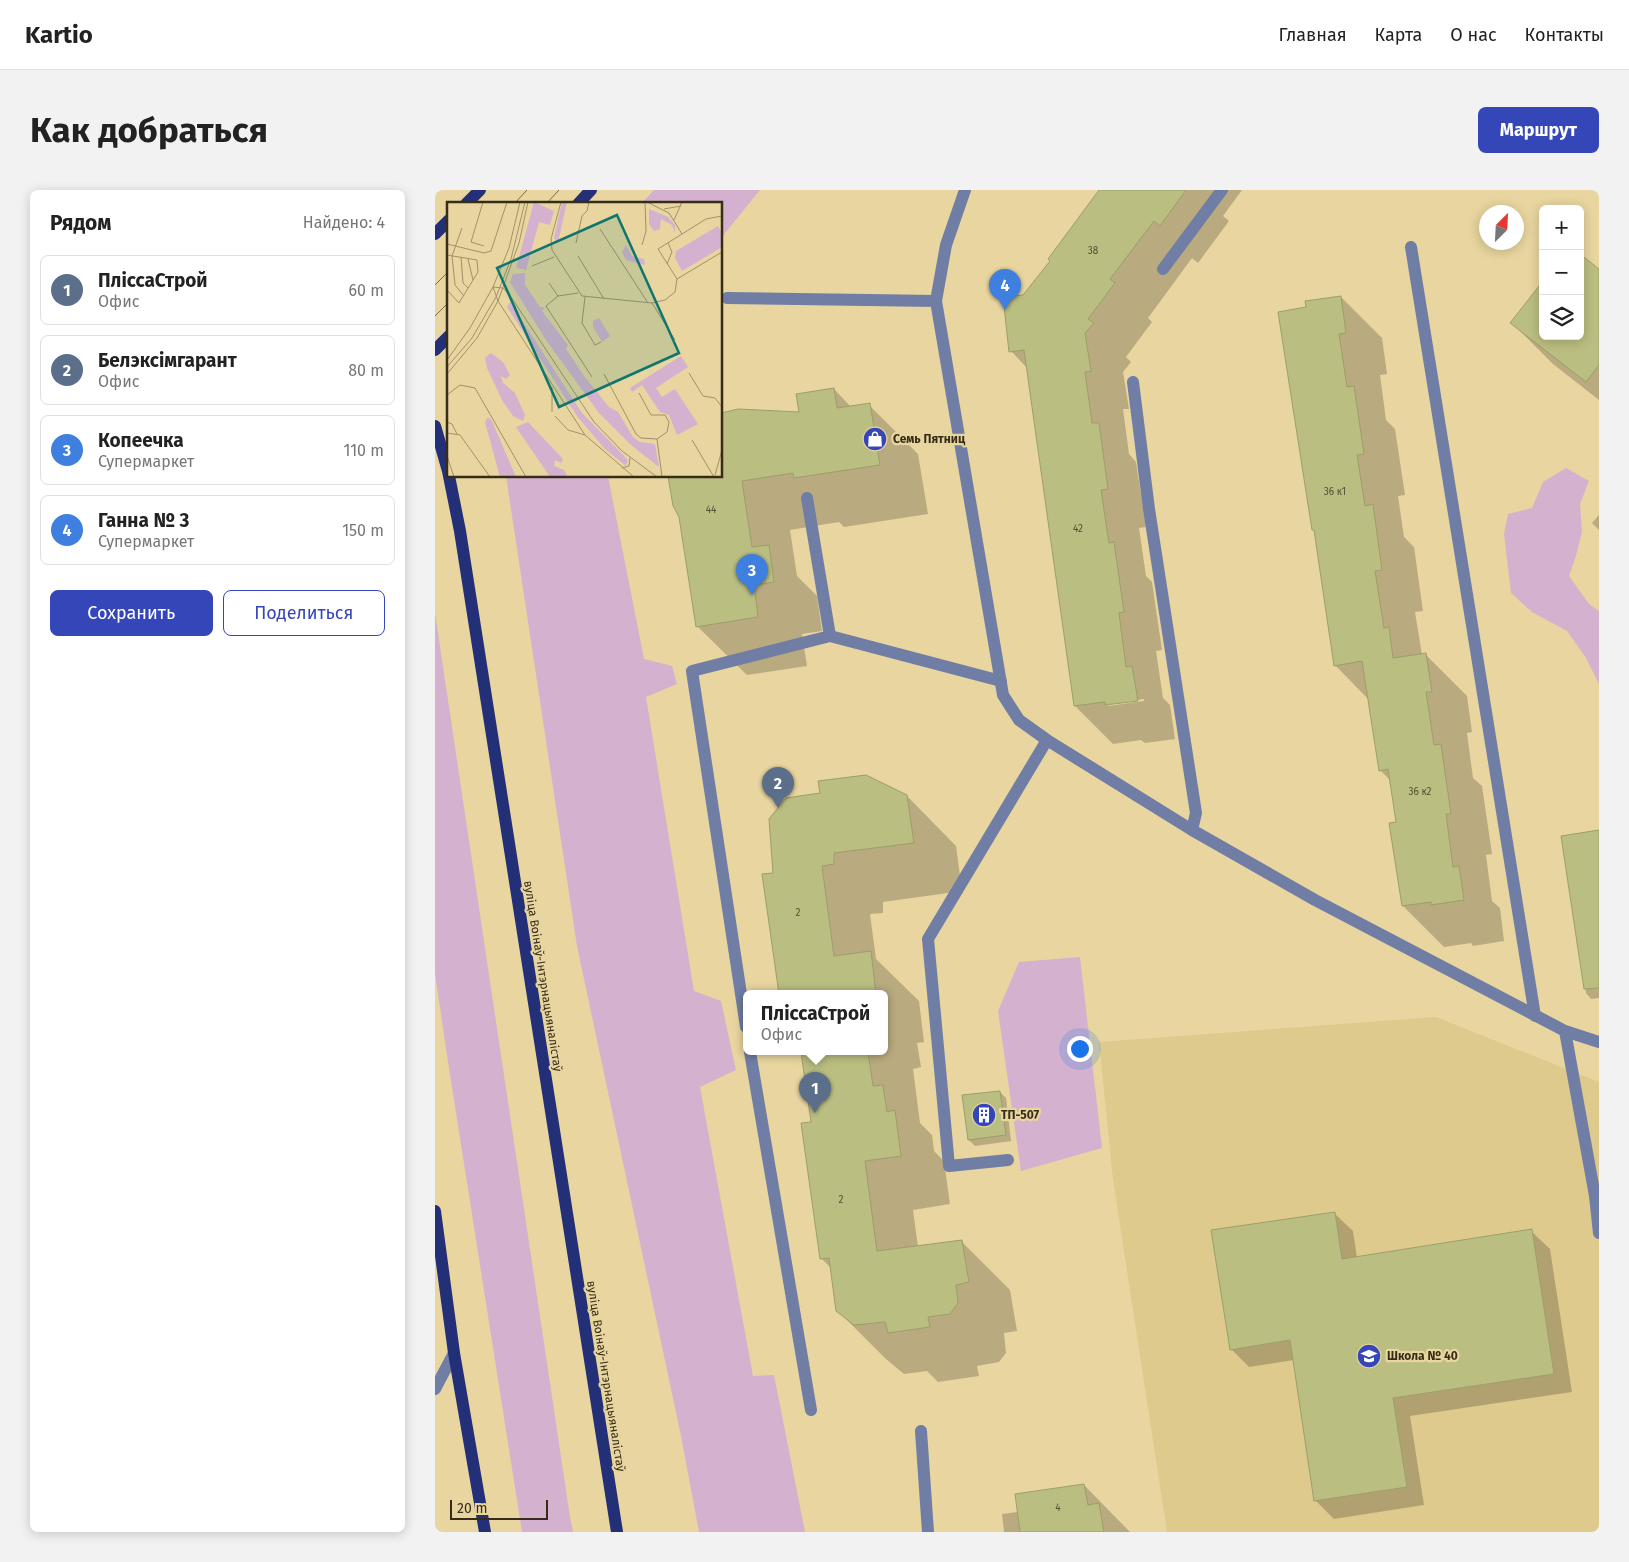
<!DOCTYPE html>
<html lang="ru">
<head>
<meta charset="utf-8">
<style>
	:root { --surface:#fff; --page:#f2f2f2; --text:#222; --muted:#767676; --line:#e0e0e0; --accent:#3546b9 }
	body { margin:0; font-family:"Fira Sans",sans-serif; background:var(--page); color:var(--text) }
	.controls { position:absolute; right:15px; top:15px; display:grid; overflow:hidden; border-radius:8px; box-shadow:0 2px 12px #0003 }
	.controls button { width:45px; height:45px; display:grid; place-items:center; padding:0; border:0; border-bottom:1px solid var(--line); background:var(--surface); color:var(--text); font:25px sans-serif }
	.compass { position:absolute; left:1044px; top:15px; width:45px; height:45px; border-radius:50%; background:var(--surface); box-shadow:0 2px 12px #0003; rotate:24deg }
	.scale { position:absolute; left:15px; bottom:12px; width:98px; box-sizing:border-box; padding-left:5px; border:2px solid #352d18; border-top:0; font-size:14px; line-height:18px; white-space:nowrap; color:#352d18; -webkit-text-stroke:4px #e8d59f; paint-order:stroke }
	.you { position:absolute; left:644px; top:858px; width:18px; height:18px; margin:-12px; border:4px solid #fff; border-radius:50%; background:#1a73e8; box-shadow:0 0 0 8px #1a73e833 }
	.badge { display:grid; place-items:center; width:32px; height:32px; border-radius:50%; background:var(--accent); color:#fff; font-size:16px; font-weight:700 }
	.pin { position:absolute; translate:-50% -41px; filter:drop-shadow(0 1px 2px #0008) }
	.pin::after { content:''; position:absolute; top:26px; width:18px; height:15px; background:inherit; clip-path:polygon(0 0,100% 0,50% 100%) }
	.popup { position:absolute; left:308px; top:800px; width:145px; height:65px; box-sizing:border-box; display:grid; place-content:center; border-radius:8px; background:var(--surface); filter:drop-shadow(0 1px 4px #0005); font-size:16px; white-space:nowrap; color:var(--muted) }
	.popup b { font-size:19px; color:var(--text) }
	.popup::after { content:''; position:absolute; left:50%; top:100%; margin-left:-10px; border:10px solid transparent; border-top-color:var(--surface) }
	.list { margin:0; padding:0; list-style:none }
	h2 { display:flex; justify-content:space-between; align-items:center; height:65px; margin:0; padding:0 20px; font-size:21px }
	h2 small { font-size:16px; font-weight:400; color:var(--muted) }
	.list li { display:grid; grid-template-columns:32px 1fr auto; gap:15px; align-items:center; box-sizing:border-box; height:70px; margin:0 10px 10px; padding:0 10px; border:1px solid var(--line); border-radius:8px }
	.list b { display:block; font-size:19px; white-space:nowrap }
	.list p { margin:0; font-size:16px; white-space:nowrap; color:var(--muted) }
	.list em { font-size:16px; font-style:normal; color:var(--muted) }
	.actions { display:flex; gap:10px; padding:15px 20px }
	.actions a { flex:1; padding:11px 0; border:1px solid var(--accent); border-radius:8px; text-align:center; font-size:18px; color:var(--accent) }
	.actions .main { background:var(--accent); color:#fff }
	.icon { flex:none; width:28px; height:28px; fill:none; stroke:currentColor; stroke-width:2; stroke-linecap:round; stroke-linejoin:round }
	.map { position:relative; flex:none; width:1164px; height:1342px; overflow:hidden; border-radius:8px }
	header { display:flex; align-items:center; gap:30px; box-sizing:border-box; height:70px; padding:0 25px; background:var(--surface); border-bottom:1px solid var(--line) }
	header strong { font-size:24px }
	nav { display:flex; gap:28px; margin-inline-start:auto; font-size:18px }
	.intro { display:flex; align-items:center; justify-content:space-between; box-sizing:border-box; height:120px; padding:0 30px }
	h1 { margin:0; font-size:35px }
	.button { padding:12px 22px; border-radius:8px; background:var(--accent); color:#fff; font-size:18px; font-weight:700 }
	main { display:flex; gap:30px; padding:0 30px }
	aside { flex:1; background:var(--surface); border-radius:8px; box-shadow:0 2px 12px #0003 }
	.map>svg:first-child { display:block }
	.built { fill:#dfca8d }
	.green { fill:#d4b2cf }
	.shadow { fill:#0003; fill-rule:evenodd }
	.building { fill:#babe80; stroke:#9c9f6a }
	.lines { fill:none; stroke-linecap:round; stroke-linejoin:round }
	.minor { stroke:#707da5; stroke-width:12 }
	.major { stroke:#233077; stroke-width:12 }
	.tram { stroke:#786c4a; stroke-width:1 }
	.labels { text-anchor:middle; dominant-baseline:central; stroke-width:4.5; stroke-linejoin:round; paint-order:stroke }
	.number-label { font-size:10px; fill:#565132 }
	.poi-label { font-size:12px; font-weight:bold; fill:#352d18; stroke:#e8d59f; text-anchor:start }
	.street-label { font-size:12px; fill:#352d18; stroke:#e8d59f }
	.inset-road { fill:none; stroke:#a09269; stroke-width:1 }
	.view { fill:#0f766e; fill-opacity:0.15; stroke:#0f766e; stroke-width:2.5 }
	.inset-edge { fill:none; stroke:#352d18; stroke-width:2.5 }
</style>
</head>
<body>
<header>
<strong>Kartio</strong>
<nav><a>Главная</a><a>Карта</a><a>О нас</a><a>Контакты</a></nav>
</header>
<div class="intro"><h1>Как добраться</h1><a class="button">Маршрут</a></div>
<main>
<aside>
<h2>Рядом<small>Найдено: 4</small></h2>
<ul class="list">
<li><span class="badge" style="background:#5c6f8a">1</span><div><b>ПліссаСтрой</b><p>Офис</p></div><em>60 m</em></li>
<li><span class="badge" style="background:#5c6f8a">2</span><div><b>Белэксімгарант</b><p>Офис</p></div><em>80 m</em></li>
<li><span class="badge" style="background:#3f7fe0">3</span><div><b>Копеечка</b><p>Супермаркет</p></div><em>110 m</em></li>
<li><span class="badge" style="background:#3f7fe0">4</span><div><b>Ганна № 3</b><p>Супермаркет</p></div><em>150 m</em></li>
</ul>
<div class="actions"><a class="main">Сохранить</a><a>Поделиться</a></div>
</aside>
<div class="map">
<svg width="1164" height="1342" viewBox="0 0 1164 1342">
	<rect width="100%" height="100%" fill="#e8d59f"/>
	<path class="built" d="M 1001,827 L 1164,892 L 1164,1342 L 732,1342 L 678,989 L 664,852 Z"/>
	<path class="green" d="M 219,0 L 325,0 L 286,48 L 286,14 L 206,14 Z
		M 1131,278 L 1154,291 L 1145,314 L 1147,342 L 1141,366 L 1134,386 L 1154,414 L 1164,421 L 1164,494 L 1151,468 L 1132,441 L 1097,422 L 1076,403 L 1069,344 L 1073,324 L 1097,318 L 1108,292 Z
		M 71,286 L 173,286 L 209,469 L 237,476 L 242,494 L 211,507 L 259,801 L 286,811 L 301,880 L 265,897 L 318,1186 L 339,1185 L 370,1342 L 264,1342 L 246,1246 L 142,756 Z
		M 0,423 L 135,1327 L 138,1342 L 87,1342 L 11,859 L 0,783 Z
		M 645,767 L 667,958 L 586,981 L 563,821 L 584,772 Z"/>
	<path class="shadow" d="M 665,0 L 807,0 L 788,26 L 794,31 L 763,73 L 757,68 L 713,128 L 717,132 L 691,167 L 696,172 L 688,182 L 694,219 L 688,219 L 694,264 L 701,272 L 711,337 L 704,338 L 711,386 L 717,392 L 727,460 L 721,461 L 728,508 L 735,515 L 740,549 L 710,553 L 706,550 L 678,554 L 640,516 L 593,179 L 576,161 L 589,107 L 617,71 ZM 709,509 L 709,511 L 673,516 L 671,514 Z
		M 1164,81 L 1164,210 L 1118,174 L 1077,133 L 1108,146 L 1145,146 Z
		M 906,107 L 947,148 L 952,184 L 945,185 L 951,230 L 960,239 L 970,305 L 963,306 L 969,347 L 979,357 L 988,421 L 980,422 L 987,465 L 991,465 L 1032,506 L 1037,542 L 1032,543 L 1038,588 L 1047,596 L 1057,664 L 1051,665 L 1057,711 L 1065,718 L 1069,751 L 1038,756 L 1036,753 L 1009,757 L 968,716 L 962,633 L 956,591 L 945,580 L 934,510 L 900,475 L 880,342 L 879,340 L 872,118 Z
		M 399,199 L 416,217 L 434,215 L 483,264 L 493,324 L 409,337 L 404,332 L 355,340 L 362,386 L 382,406 L 387,441 L 367,444 L 372,476 L 312,485 L 263,437 L 245,326 L 286,286 L 366,223 Z
		M 1164,325 L 1164,340 L 1157,333 Z
		M 472,606 L 521,656 L 527,701 L 448,712 L 448,723 L 435,724 L 441,769 L 484,811 L 489,852 L 482,853 L 486,877 L 478,879 L 485,933 L 497,945 L 499,961 L 509,971 L 515,1014 L 478,1020 L 483,1057 L 526,1051 L 575,1100 L 582,1141 L 569,1143 L 571,1163 L 564,1172 L 542,1176 L 544,1186 L 503,1192 L 492,1181 L 469,1184 L 451,1169 L 402,1120 L 396,1078 L 386,1068 L 378,933 L 368,862 L 449,862 L 449,804 L 345,804 L 328,685 L 339,684 Z
		M 1164,641 L 1164,808 L 1156,809 L 1151,803 L 1127,647 Z
		M 565,902 L 571,908 L 576,951 L 540,956 L 534,950 Z
		M 899,1023 L 918,1041 L 922,1068 L 1096,1041 L 1115,1059 L 1137,1202 L 975,1226 L 989,1315 L 899,1329 L 881,1311 L 859,1170 L 814,1177 L 796,1159 Z
		M 649,1295 L 695,1342 L 569,1342 L 567,1324 L 584,1322 Z"/>
	<path class="building" d="M 664,0 L 751,0 L 725,36 L 719,31 L 675,89 L 680,93 L 653,129 L 659,133 L 650,143 L 656,181 L 650,182 L 657,233 L 664,233 L 673,299 L 666,300 L 674,353 L 679,352 L 689,422 L 684,423 L 691,477 L 697,476 L 703,511 L 670,515 L 670,512 L 639,516 L 589,160 L 574,162 L 568,107 L 588,105 L 615,71 L 613,69 Z
		M 1145,64 L 1164,79 L 1164,175 L 1151,192 L 1075,133 L 1108,91 L 1108,146 L 1145,146 Z
		M 906,106 L 911,143 L 904,144 L 912,197 L 919,196 L 929,264 L 922,265 L 930,316 L 938,314 L 947,380 L 940,381 L 949,438 L 954,437 L 958,468 L 991,463 L 997,502 L 991,502 L 999,555 L 1006,554 L 1016,624 L 1011,624 L 1018,677 L 1024,676 L 1029,710 L 996,715 L 996,712 L 967,716 L 954,633 L 961,632 L 953,579 L 944,581 L 927,471 L 899,476 L 879,340 L 877,340 L 843,122 L 871,117 L 870,111 Z
		M 399,198 L 402,218 L 435,213 L 445,275 L 359,288 L 358,283 L 307,291 L 317,357 L 334,355 L 339,392 L 319,395 L 323,427 L 261,437 L 244,327 L 238,316 L 233,286 L 286,286 L 286,223 L 303,219 L 364,222 L 361,204 Z
		M 431,585 L 472,605 L 479,653 L 399,663 L 399,674 L 387,676 L 399,766 L 436,761 L 441,804 L 344,804 L 327,684 L 338,683 L 334,629 L 351,608 L 385,603 L 383,591 Z
		M 1164,640 L 1164,798 L 1149,799 L 1126,646 Z
		M 366,862 L 433,862 L 438,896 L 448,895 L 452,922 L 460,920 L 466,966 L 430,971 L 442,1061 L 527,1050 L 534,1092 L 521,1095 L 523,1113 L 515,1124 L 493,1127 L 495,1137 L 453,1143 L 450,1132 L 419,1135 L 401,1121 L 394,1068 L 385,1069 L 366,933 L 376,932 Z
		M 565,901 L 571,945 L 533,950 L 527,905 Z
		M 900,1022 L 907,1069 L 1097,1039 L 1119,1184 L 958,1208 L 972,1297 L 879,1311 L 855,1150 L 795,1160 L 776,1040 Z
		M 649,1294 L 653,1315 L 664,1313 L 669,1342 L 585,1342 L 580,1304 Z"/>
	<g class="lines">
		<path class="minor" d="M 530,0 L 511,55 L 501,111 L 568,505 L 584,530 L 612,550 L 757,640 L 880,710 L 1130,841 L 1164,852
			M 976,57 L 1100,826
			M 728,79 L 787,0
			M 292,108 L 501,111
			M 698,192 L 714,319 L 761,623 L 757,640
			M 372,308 L 395,446
			M 311,837 L 257,481 L 395,446 L 566,491
			M 1130,841 L 1160,1006 L 1164,1043
			M 315,862 L 376,1220
			M 573,970 L 514,976 L 493,749 L 612,550
			M 0,1199 L 19,1163
			M 486,1241 L 493,1342"/>
		<path class="major" d="M 31,14 L 45,0
			M 143,14 L 156,0
			M 0,44 L 14,30
			M 0,160 L 14,146
			M 0,236 L 13,281 L 25,341 L 182,1342
			M 0,1021 L 19,1163 L 50,1342"/>
		<path class="tram" d="M 79,14 L 92,0
			M 111,14 L 124,0
			M 0,95 L 14,81
			M 0,126 L 14,112"/>
	</g>
	<defs>
		<g id="shop-disc" transform="scale(1.25)"><circle r="9.5" fill="#3546b9" stroke="#e8d59f"/><path d="M-5-2.5h2.3a2.7 3.5 0 0 1 5.4 0H5L5.5 6h-11ZM-1.5-2.5h3a1.5 2.3 0 0 0-3 0Z" fill="#fff"/></g>
		<g id="building-disc" transform="scale(1.25)"><circle r="9.5" fill="#3546b9" stroke="#e8d59f"/><path d="M-4-6H4V6H1V3H-1V6H-4ZM-2.5-4.3h1.7v1.8h-1.7ZM.8-4.3h1.7v1.8H.8ZM-2.5-1h1.7V.8h-1.7ZM.8-1h1.7V.8H.8Z" fill="#fff"/></g>
		<g id="school-disc" transform="scale(1.25)"><circle r="9.5" fill="#3546b9" stroke="#e8d59f"/><path d="M0-5L7-2L0 1L-7-2ZM-4 1L0 2.5L4 1V4Q0 6-4 4Z" fill="#fff"/></g>
	</defs>
	<g fill-rule="evenodd">
		<use href="#shop-disc" x="440" y="249"/>
		<use href="#building-disc" x="549" y="925"/>
		<use href="#school-disc" x="934" y="1166"/>
	</g>
	<g class="labels">
		<g class="number-label">
			<text x="658" y="61">38</text>
			<text x="900" y="302">36 к1</text>
			<text x="276" y="320">44</text>
			<text x="643" y="339">42</text>
			<text x="985" y="602">36 к2</text>
			<text x="363" y="723">2</text>
			<text x="406" y="1010">2</text>
			<text x="623" y="1318">4</text>
		</g>
		<g class="poi-label">
			<text x="458" y="249">Семь Пятниц</text>
			<text x="566" y="925">ТП-507</text>
			<text x="952" y="1166">Школа № 40</text>
		</g>
		<g class="street-label">
			<text transform="translate(108 786) rotate(81)">вуліца Воінаў-Інтэрнацыяналістаў</text>
			<text transform="translate(171 1186) rotate(81)">вуліца Воінаў-Інтэрнацыяналістаў</text>
		</g>
	</g>
	<g transform="translate(12 12)">
		<rect width="275" height="275" fill="#e8d59f"/>
		<path d="M 87,0 L 107,9 L 103,23 L 92,20 L 79,68 L 69,66 ZM 115,0 L 120,0 L 111,40 L 107,36 ZM 202,7 L 221,15 L 228,23 L 228,31 L 225,23 L 214,17 L 213,27 L 207,29 L 202,22 ZM 271,24 L 275,31 L 275,45 L 235,69 L 228,56 L 229,49 ZM 179,43 L 185,54 L 197,57 L 198,63 L 179,58 L 175,50 ZM 78,71 L 78,83 L 93,105 L 98,106 L 95,109 L 121,143 L 119,147 L 137,174 L 162,205 L 171,210 L 186,235 L 193,240 L 208,242 L 212,265 L 184,243 L 152,211 L 99,138 L 63,80 L 66,72 ZM 63,100 L 135,211 L 181,258 L 179,264 L 158,247 L 130,214 L 60,105 ZM 152,116 L 163,134 L 155,140 L 146,125 L 146,119 ZM 44,151 L 56,160 L 63,173 L 59,177 L 54,174 L 56,181 L 68,191 L 78,213 L 76,219 L 66,214 L 55,198 L 40,166 L 38,156 ZM 234,154 L 241,165 L 209,186 L 215,195 L 228,187 L 251,222 L 230,233 L 222,213 L 213,210 L 195,183 L 185,190 L 183,186 ZM 41,215 L 45,219 L 69,275 L 53,275 L 38,220 ZM 81,220 L 116,257 L 114,261 L 108,258 L 107,264 L 117,268 L 121,275 L 103,275 L 69,225 Z" fill="#d4b2cf"/>
		<path class="inset-road" d="M 36,0 L 24,40 L 37,44M 114,0 L 104,37 L 105,48 L 135,94 L 205,101 L 218,98 L 228,90 L 230,77 L 211,47 L 235,32M 200,0 L 222,11 L 235,32 L 259,17 L 275,14M 217,7 L 234,4M 227,18 L 235,0M 15,26 L 5,54 L 8,83 L 17,94M 153,27 L 201,101M 129,41 L 135,14 L 140,9 L 142,0M 0,42 L 37,51 L 44,49 L 60,0M 195,43 L 199,29 L 198,0M 0,53 L 30,58 L 31,70 L 12,101 L 0,88M 131,54 L 157,97M 14,55 L 16,81 L 21,86M 21,57 L 26,78M 220,62 L 225,50 L 221,41M 85,64 L 107,55M 230,77 L 275,50M 102,81 L 111,94M 46,85 L 56,86 L 64,95 L 147,220 L 175,249 L 210,275M 46,85 L 51,99 L 138,233 L 187,275M 131,91 L 111,94 L 99,104 L 145,175M 138,95 L 135,121 L 148,143 L 154,140M 205,101 L 228,138M 0,158 L 23,126 L 46,85 L 62,46 L 73,0M 0,165 L 25,136 L 49,95 L 64,57 L 78,0M 242,171 L 256,194 L 268,196 L 275,205M 0,172 L 30,136 L 51,99 L 72,41 L 81,0M 157,172 L 189,232 L 194,236 L 210,237M 192,191 L 204,213 L 218,213 L 222,220 L 220,230 L 210,237 L 215,275M 0,193 L 13,183 L 28,186 L 79,275M 105,210 L 105,185M 108,214 L 121,228 L 138,233M 0,220 L 5,222 L 10,232M 0,231 L 13,233 L 43,275M 245,238 L 267,275M 0,254 L 7,275M 175,266 L 182,264 L 183,256M 268,273 L 275,248"/>
		<path class="view" d="M 170,13 L 232,151 L 112,205 L 50,66 Z"/>
		<rect width="275" height="275" class="inset-edge"/>
	</g>
</svg>
<div class="controls">
<button>+</button>
<button>−</button>
<button><svg class="icon" aria-label="layers" viewBox="0 0 24 24"><path d="M12 4l9 5-9 5-9-5zM3 14l9 5 9-5"/></svg></button>
</div>
<svg class="compass" viewBox="-18 -18 36 36"><path d="M0-13l5 13h-10z" fill="#e53935"/><path d="M0 13l5-13h-10z" fill="#767676"/></svg>
<div class="scale">20 m</div>
<div class="you"></div>
<div class="pin badge" style="left:380px;top:923px;background:#5c6f8a">1</div>
<div class="popup"><b>ПліссаСтрой</b>Офис</div>
<div class="pin badge" style="left:343px;top:618px;background:#5c6f8a">2</div>
<div class="pin badge" style="left:317px;top:405px;background:#3f7fe0">3</div>
<div class="pin badge" style="left:570px;top:120px;background:#3f7fe0">4</div>
</div>
</main>
</body>
</html>
